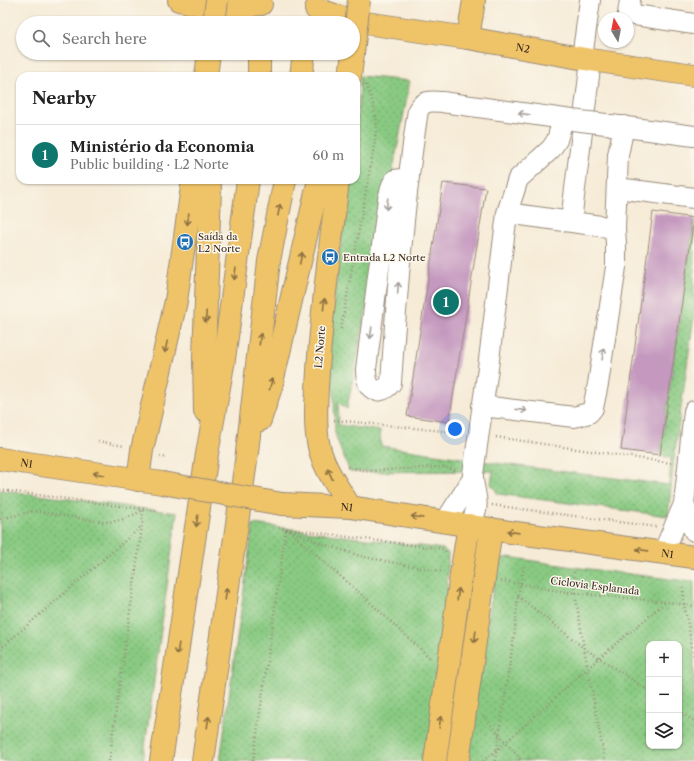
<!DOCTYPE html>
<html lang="en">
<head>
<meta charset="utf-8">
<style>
	:root { --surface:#fff; --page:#f6f6f6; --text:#222; --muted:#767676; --line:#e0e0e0; --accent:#0f766e }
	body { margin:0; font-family:"Libre Caslon Text",serif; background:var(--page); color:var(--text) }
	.controls { position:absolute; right:12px; bottom:12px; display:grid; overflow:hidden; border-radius:8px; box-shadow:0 1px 3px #0004 }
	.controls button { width:36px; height:36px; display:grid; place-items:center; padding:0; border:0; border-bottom:1px solid var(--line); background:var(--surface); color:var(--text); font:20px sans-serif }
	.compass { position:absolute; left:598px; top:12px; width:36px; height:36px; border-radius:50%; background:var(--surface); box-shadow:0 1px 3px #0004; rotate:350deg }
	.you { position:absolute; left:455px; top:429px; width:14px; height:14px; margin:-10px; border:3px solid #fff; border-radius:50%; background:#1a73e8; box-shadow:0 0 0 6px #1a73e833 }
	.badge { display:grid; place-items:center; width:26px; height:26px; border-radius:50%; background:var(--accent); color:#fff; font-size:13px; font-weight:700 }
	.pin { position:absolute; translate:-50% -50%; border:2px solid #fff; box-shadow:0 1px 4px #0006 }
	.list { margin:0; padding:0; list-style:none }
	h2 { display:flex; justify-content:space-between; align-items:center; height:52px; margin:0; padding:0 16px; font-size:17px }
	h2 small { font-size:13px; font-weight:400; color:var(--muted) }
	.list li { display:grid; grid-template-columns:26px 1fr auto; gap:12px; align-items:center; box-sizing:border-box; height:60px; padding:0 16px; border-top:1px solid var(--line) }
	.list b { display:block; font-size:15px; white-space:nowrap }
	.list p { margin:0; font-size:13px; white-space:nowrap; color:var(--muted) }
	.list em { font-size:13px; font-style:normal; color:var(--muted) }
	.icon { flex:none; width:22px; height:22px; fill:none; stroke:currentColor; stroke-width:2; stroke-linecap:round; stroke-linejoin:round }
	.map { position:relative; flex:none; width:694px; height:761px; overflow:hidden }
	.search { position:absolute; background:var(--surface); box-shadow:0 1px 3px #0004; left:16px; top:16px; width:344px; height:44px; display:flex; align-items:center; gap:10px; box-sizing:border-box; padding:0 14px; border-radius:22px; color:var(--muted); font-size:15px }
	.panel { position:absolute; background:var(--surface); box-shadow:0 1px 3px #0004; left:16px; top:72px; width:344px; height:112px; border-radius:12px }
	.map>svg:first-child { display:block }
	.grass { fill:url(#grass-dots); stroke:#627a50; fill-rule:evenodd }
	.building { fill:#c599bf }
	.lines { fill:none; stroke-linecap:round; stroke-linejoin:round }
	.minor-casing { stroke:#988a7a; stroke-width:22 }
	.major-casing { stroke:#988a7a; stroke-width:24 }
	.highway-casing { stroke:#988a7a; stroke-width:24 }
	.path { stroke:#988a7a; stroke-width:2.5; stroke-dasharray:1 3; stroke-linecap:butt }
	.minor { stroke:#fff; stroke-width:20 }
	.major { stroke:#efc469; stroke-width:22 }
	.highway { stroke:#efc469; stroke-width:22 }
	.minor-bridge-casing { stroke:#988a7a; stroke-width:22; stroke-linecap:butt }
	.major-bridge-casing { stroke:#988a7a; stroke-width:24; stroke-linecap:butt }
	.highway-bridge-casing { stroke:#988a7a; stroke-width:24; stroke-linecap:butt }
	.minor-bridge { stroke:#fff; stroke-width:20 }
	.major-bridge { stroke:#efc469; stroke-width:22 }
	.highway-bridge { stroke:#efc469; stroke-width:22 }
	.oneway { stroke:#a79f9a }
	.oneway2 { stroke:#8c6f40 }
	.labels { text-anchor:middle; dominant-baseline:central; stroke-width:3; stroke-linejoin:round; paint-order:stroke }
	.street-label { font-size:10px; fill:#3b2a1e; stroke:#fbf7ec }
	.poi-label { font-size:10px; fill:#3b2a1e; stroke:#fbf7ec; text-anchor:start }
</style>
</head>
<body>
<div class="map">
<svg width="694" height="761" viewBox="0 0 694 761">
	<defs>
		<pattern id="grass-dots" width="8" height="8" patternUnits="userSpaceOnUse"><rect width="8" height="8" fill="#89ca82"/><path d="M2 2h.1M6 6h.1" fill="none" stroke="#71a46a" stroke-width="1.8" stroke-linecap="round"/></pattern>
	</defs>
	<rect width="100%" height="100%" fill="#fbf7ec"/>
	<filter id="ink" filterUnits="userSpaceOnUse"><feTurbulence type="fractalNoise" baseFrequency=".025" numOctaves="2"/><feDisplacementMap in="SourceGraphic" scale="8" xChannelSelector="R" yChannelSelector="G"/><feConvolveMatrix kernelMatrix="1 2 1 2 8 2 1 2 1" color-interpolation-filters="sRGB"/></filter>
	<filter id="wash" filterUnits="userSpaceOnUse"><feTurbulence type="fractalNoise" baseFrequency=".012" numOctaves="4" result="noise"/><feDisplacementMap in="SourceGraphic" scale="16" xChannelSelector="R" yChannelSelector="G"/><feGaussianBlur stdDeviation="0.9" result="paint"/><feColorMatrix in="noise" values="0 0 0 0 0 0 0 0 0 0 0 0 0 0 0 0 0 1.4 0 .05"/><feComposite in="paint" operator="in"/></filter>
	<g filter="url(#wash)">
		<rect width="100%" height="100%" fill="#f6ebd7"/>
		<path class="grass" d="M 360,76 L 410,81 L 347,409 L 338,402 L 339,425 L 380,431 L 381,446 L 495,463 L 669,485 L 671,458 L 660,455 L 694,220 L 694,316 L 674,458 L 668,516 L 498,494 L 491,484 L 493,471 L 350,472 L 340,448 L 335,433 L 334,396 L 329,343 L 348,180 L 356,180 L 356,123 L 359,105 Z
			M 0,490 L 177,513 L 143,761 L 0,761 Z
			M 253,524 L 443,549 L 448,553 L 447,609 L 426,761 L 220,761 Z
			M 508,557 L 573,567 L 694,582 L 694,761 L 465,761 L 497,563 L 500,559 ZM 649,644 L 679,644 L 679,746 L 649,746 Z"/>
		<g id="blocks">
			<path class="building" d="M 443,183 L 486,188 L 449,422 L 407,416 Z
				M 653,212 L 694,218 L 660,455 L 621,450 Z"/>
		</g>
	</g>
	<g filter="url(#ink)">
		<use href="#blocks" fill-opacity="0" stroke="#988a7a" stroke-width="1"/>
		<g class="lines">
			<g class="minor-casing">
				<path id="minor" d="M 630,0 L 628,14 L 694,24
					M 582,58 L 590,0
					M 611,125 L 694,136
					M 409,178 L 395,180 L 392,185 L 388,199 L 366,369 C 366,374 366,380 369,385 C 375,394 385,391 391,383 C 397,292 404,200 418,110 C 424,100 431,101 442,102 L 572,120
					M 617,188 L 694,198
					M 507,213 L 615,228
					M 571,221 L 591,60
					M 482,406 L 574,417 L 589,413 L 593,408 L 598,384 L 616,267 L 616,244 L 615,228 L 618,155 L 624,126
					M 684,504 L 694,531
					M 445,522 L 472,480
					M 469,525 C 471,522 474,518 475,513 C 480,501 472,487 473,474 L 488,368 L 507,213 L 518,179 L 551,149 L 557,140 L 563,119
					M 663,553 L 684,504 L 694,411"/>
			</g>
			<g class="major-casing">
				<g id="major">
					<path d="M 179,0 L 220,9 L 245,23"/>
					<path d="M 220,9 L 261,4"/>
					<path id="s1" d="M 316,9 L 352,21 L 468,38 L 591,60 L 694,75"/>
					<path d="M 468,38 L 474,0"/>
					<path d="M 206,76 L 209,53"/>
					<path d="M 259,76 L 259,53"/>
					<path d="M 301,76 L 304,53"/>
					<path d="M 350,76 L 353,53"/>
					<path d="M 338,180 C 331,243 322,306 318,370 C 317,394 314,418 318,442 C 322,466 338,487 350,507"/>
					<path d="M 205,411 L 204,358 L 210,188 L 209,180"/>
					<path d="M 260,420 L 271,387 L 319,180"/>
					<path d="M 138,480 L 142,450 L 176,301 L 193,180"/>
					<path d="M 161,761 L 207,454 L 224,359 L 248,180"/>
					<path d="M 203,761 L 246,461 L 269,261 L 285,180"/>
				</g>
			</g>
			<g class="highway-casing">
				<g id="highway">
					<path id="s2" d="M 0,459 L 162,483"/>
					<path id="s3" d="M 282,504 L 350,507 L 510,532 L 694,557"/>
					<path d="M 435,761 L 461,575 L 469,525"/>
					<path d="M 458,761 L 491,529"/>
				</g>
			</g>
			<path class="path" d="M 341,329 L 375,141 L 377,122 L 372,100 L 366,84
				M 334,420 L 463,433
				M 496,437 L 671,463
				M 98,441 L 124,446
				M 160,456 L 167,458
				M 347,467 L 367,471 L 441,467 L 457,470
				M 0,490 L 158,511
				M 492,505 L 656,527
				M 0,519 L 34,511 L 104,522 C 119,522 130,517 143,510
				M 279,528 L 443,549 L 446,552
				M 286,529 L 323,544 L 364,557 L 443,572
				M 289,531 L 363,596 L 431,659
				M 574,572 L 575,593 L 584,648 L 605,761
				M 501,581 C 527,584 552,591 577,593 C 616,598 655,599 694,606
				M 683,587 L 684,604 L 694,657
				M 518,596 L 584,648 L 649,691
				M 0,649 L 142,526
				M 679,711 L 694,721
				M 483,716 L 522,761
				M 109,761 L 142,526 L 143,510
				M 253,761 L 286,529
				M 483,761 L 496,751 L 599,658 L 666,602
				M 495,761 L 515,629 L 518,596 L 524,565"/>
			<use href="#minor" class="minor"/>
			<use href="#major" class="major"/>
			<use href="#highway" class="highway"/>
			<g class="minor-bridge-casing">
				<path id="minor-bridge" d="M 572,120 L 606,124"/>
			</g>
			<g class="major-bridge-casing">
				<path id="major-bridge" d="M 214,23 L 217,0
					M 353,53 L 359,0"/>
			</g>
			<g class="highway-bridge-casing">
				<path id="highway-bridge" d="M 162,483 L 282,504"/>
			</g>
			<use href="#minor-bridge" class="minor-bridge"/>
			<use href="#major-bridge" class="major-bridge"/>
			<use href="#highway-bridge" class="highway-bridge"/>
		</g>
		<defs><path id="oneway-shaft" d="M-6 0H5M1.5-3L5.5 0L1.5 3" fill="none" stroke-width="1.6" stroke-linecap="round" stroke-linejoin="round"/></defs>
		<g class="oneway">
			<use href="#oneway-shaft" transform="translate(524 114) rotate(-172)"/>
			<use href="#oneway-shaft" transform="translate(387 204) rotate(98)"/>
			<use href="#oneway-shaft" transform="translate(398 288) rotate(-86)"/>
			<use href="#oneway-shaft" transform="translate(371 333) rotate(98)"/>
			<use href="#oneway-shaft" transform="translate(603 354) rotate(-81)"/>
			<use href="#oneway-shaft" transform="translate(521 410) rotate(7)"/>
		</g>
		<g class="oneway2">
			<use href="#oneway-shaft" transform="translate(279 210) rotate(-79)"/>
			<use href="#oneway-shaft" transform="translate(188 219) rotate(98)"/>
			<use href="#oneway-shaft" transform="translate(301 258) rotate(-77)"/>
			<use href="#oneway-shaft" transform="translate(235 274) rotate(98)"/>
			<use href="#oneway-shaft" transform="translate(324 304) rotate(-84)"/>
			<use href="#oneway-shaft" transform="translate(206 317) rotate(92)"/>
			<use href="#oneway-shaft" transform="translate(260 339) rotate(-83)"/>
			<use href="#oneway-shaft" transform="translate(166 347) rotate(102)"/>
			<use href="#oneway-shaft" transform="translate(271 384) rotate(-75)"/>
			<use href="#oneway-shaft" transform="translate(99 474) rotate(-171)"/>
			<use href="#oneway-shaft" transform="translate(330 474) rotate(-115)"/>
			<use href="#oneway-shaft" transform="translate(417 517) rotate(-171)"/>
			<use href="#oneway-shaft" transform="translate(197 521) rotate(98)"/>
			<use href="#oneway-shaft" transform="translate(513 532) rotate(-172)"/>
			<use href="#oneway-shaft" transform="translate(642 550) rotate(-172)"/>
			<use href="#oneway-shaft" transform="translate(226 594) rotate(-82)"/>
			<use href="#oneway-shaft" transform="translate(458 594) rotate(-82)"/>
			<use href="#oneway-shaft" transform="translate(475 637) rotate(98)"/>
			<use href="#oneway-shaft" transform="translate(178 649) rotate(98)"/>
			<use href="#oneway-shaft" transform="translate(208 722) rotate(-82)"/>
			<use href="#oneway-shaft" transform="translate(440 722) rotate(-82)"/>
		</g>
	</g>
	<defs>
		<g id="bus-disc" transform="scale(0.9)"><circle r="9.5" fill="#1f6fb2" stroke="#fbf7ec"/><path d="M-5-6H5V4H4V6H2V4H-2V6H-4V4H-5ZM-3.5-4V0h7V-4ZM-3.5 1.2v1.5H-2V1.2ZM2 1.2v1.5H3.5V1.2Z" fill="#fff"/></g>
	</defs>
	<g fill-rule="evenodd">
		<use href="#bus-disc" x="185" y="242"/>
		<use href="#bus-disc" x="330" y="257"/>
	</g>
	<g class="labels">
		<g class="street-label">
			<text stroke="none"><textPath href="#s1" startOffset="211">N2</textPath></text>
			<text transform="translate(320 347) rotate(-85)">L2 Norte</text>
			<text stroke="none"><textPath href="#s2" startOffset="27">N1</textPath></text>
			<text stroke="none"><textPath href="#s3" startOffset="65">N1</textPath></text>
			<text stroke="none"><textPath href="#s3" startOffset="389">N1</textPath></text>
			<text transform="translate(595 586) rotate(7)">Ciclovia Esplanada</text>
		</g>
		<g class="poi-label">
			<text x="198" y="236">Saída da<tspan x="198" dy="12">L2 Norte</tspan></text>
			<text x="343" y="257">Entrada L2 Norte</text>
		</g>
	</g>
</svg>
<div class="controls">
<button>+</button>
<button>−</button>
<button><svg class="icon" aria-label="layers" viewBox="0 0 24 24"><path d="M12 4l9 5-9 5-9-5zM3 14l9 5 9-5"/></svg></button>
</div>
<svg class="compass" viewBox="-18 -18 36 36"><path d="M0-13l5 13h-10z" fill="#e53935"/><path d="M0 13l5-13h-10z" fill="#767676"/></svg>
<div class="you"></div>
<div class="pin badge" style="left:446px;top:302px">1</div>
<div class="search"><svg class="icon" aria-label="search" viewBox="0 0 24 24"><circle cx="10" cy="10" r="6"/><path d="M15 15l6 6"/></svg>Search here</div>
<section class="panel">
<h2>Nearby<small></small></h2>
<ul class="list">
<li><span class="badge">1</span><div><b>Ministério da Economia</b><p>Public building · L2 Norte</p></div><em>60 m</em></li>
</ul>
</section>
</div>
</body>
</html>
